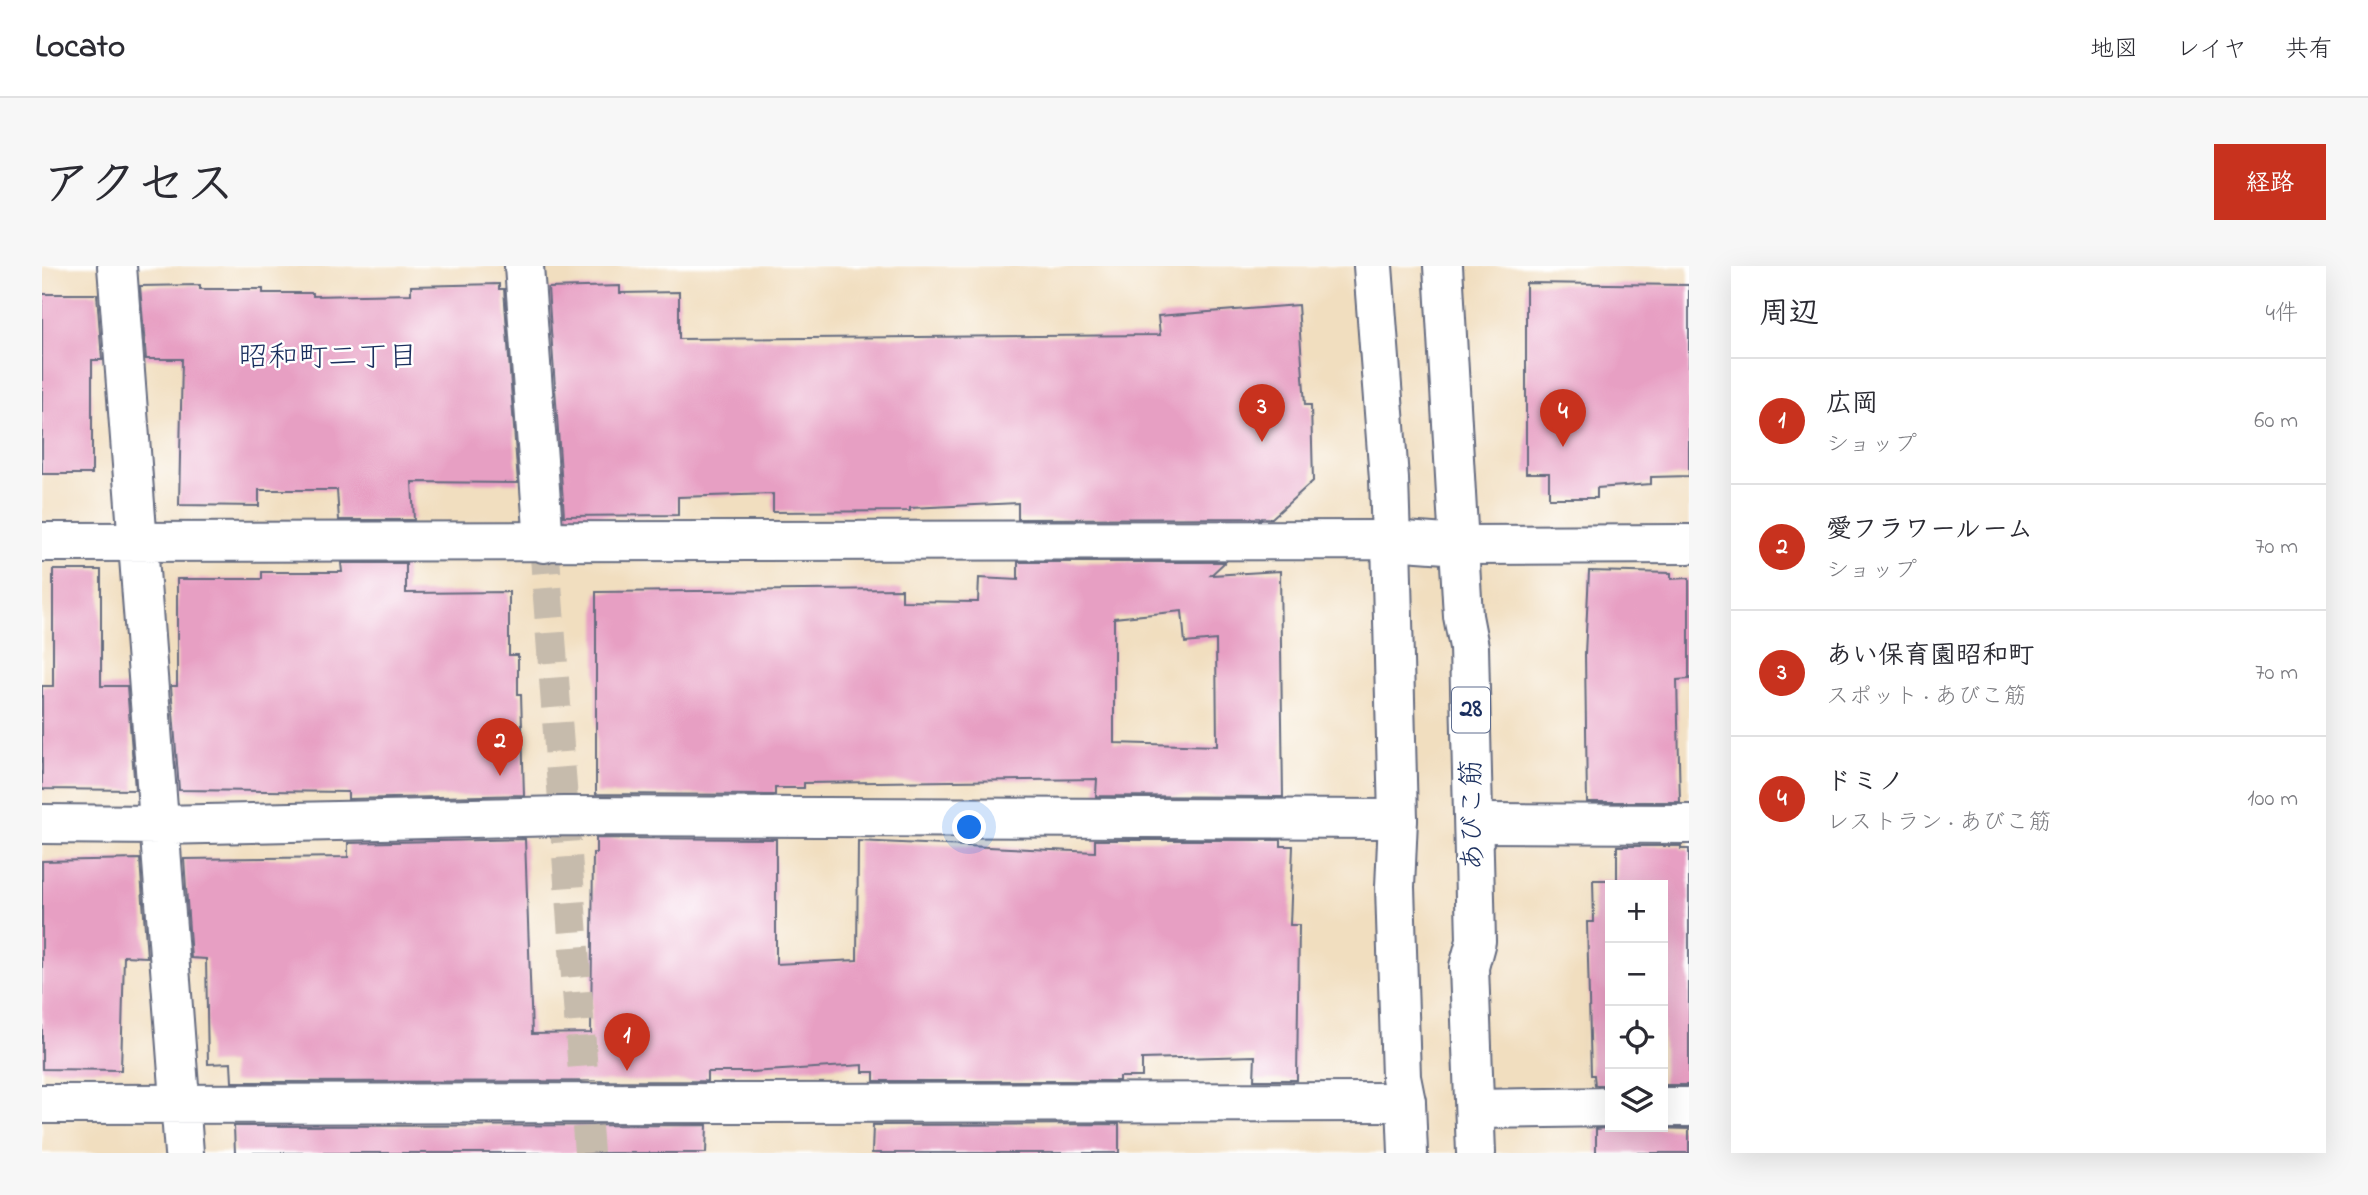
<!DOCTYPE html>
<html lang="ja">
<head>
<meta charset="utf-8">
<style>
	:root { --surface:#fff; --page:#f7f7f7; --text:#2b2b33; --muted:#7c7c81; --line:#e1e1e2; --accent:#c8321e }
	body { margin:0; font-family:"Indie Flower","Klee One",sans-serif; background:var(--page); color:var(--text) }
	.controls { position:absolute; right:21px; bottom:21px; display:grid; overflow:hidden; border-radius:0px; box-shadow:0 7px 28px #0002 }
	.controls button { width:63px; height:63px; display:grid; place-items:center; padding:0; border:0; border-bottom:2px solid var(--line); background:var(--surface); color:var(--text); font:35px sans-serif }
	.you { position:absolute; left:928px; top:562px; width:24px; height:24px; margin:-18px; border:5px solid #fff; border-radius:50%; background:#1a73e8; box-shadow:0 0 0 10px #1a73e833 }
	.badge { display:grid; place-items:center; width:46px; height:46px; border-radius:50%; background:var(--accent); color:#fff; font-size:23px; font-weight:700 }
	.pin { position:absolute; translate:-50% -58px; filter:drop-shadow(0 2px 4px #0008) }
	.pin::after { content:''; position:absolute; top:37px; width:24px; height:21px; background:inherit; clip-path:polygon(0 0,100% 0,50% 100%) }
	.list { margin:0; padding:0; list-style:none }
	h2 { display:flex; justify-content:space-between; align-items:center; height:91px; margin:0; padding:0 28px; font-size:30px }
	h2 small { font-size:23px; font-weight:400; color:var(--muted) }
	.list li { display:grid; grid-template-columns:46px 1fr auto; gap:21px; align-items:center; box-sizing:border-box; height:126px; padding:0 28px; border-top:2px solid var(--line) }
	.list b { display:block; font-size:26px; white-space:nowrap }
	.list p { margin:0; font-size:23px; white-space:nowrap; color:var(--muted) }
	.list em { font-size:23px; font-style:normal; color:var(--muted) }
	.icon { flex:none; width:38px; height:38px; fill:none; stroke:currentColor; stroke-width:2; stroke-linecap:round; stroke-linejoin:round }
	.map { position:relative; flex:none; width:1647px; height:887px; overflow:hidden; border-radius:0px }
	header { display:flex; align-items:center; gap:42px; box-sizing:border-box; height:98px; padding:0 35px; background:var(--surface); border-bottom:2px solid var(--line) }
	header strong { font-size:33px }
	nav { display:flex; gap:38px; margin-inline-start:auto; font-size:24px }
	.intro { display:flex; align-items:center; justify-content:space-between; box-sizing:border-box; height:168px; padding:0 42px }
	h1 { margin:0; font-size:49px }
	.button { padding:18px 32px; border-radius:0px; background:var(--accent); color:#fff; font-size:24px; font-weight:700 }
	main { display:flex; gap:42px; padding:0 42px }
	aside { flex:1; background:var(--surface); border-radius:0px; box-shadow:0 7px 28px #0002 }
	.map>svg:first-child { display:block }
	.building { fill:#e79fc3; fill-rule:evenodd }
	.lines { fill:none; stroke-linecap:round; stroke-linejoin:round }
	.pedestrian-tunnel { stroke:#c6bbac; stroke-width:30; stroke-dasharray:30 15; stroke-linecap:butt }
	.minor-casing { stroke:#666c80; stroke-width:42 }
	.primary-casing { stroke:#666c80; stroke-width:42 }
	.minor { stroke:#fff; stroke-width:38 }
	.primary { stroke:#fff; stroke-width:38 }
	.labels { text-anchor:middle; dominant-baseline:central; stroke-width:5; stroke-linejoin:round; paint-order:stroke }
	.shield { fill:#fff; stroke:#5f6d8e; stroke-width:2 }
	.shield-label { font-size:26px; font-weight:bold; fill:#1b2f5e }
	.street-label { font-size:28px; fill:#1b2f5e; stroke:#fff }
	.neighbourhood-label { font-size:30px; fill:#1b2f5e; stroke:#fff }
</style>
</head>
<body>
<header>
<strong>Locato</strong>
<nav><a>地図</a><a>レイヤ</a><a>共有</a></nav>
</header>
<div class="intro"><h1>アクセス</h1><a class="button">経路</a></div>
<main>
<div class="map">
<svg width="1647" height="887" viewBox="0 0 1647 887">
	<rect width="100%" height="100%" fill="#fff"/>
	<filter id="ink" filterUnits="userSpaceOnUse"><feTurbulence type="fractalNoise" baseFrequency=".0143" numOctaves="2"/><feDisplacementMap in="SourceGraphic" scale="14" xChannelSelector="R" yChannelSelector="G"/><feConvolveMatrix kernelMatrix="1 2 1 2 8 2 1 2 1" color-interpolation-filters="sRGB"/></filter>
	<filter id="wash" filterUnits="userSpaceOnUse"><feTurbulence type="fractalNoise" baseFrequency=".00686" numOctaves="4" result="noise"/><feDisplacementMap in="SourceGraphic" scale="28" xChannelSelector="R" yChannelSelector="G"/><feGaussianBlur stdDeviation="1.57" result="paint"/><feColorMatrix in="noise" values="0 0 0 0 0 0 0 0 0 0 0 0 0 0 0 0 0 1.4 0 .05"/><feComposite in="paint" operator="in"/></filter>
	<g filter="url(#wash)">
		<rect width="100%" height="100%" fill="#f1debf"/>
		<g id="blocks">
			<path class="building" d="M 1484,17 L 1647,19 L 1647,210 L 1609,211 L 1609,218 L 1555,222 L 1555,232 L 1507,232 L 1507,207 L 1484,207 Z
				M 457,18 L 457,23 L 462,23 L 476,217 L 370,216 L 372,254 L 297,254 L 295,224 L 217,224 L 217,240 L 137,239 L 140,93 L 104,93 L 98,20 L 158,19 L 158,23 L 221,23 L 221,27 L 271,27 L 271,30 L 369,28 L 369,20 Z
				M 578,20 L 578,27 L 637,26 L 637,73 L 1118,69 L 1116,50 L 1256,39 L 1263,139 L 1269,139 L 1271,215 L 1230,252 L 976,253 L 976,237 L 868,242 L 868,245 L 731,246 L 731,228 L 636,231 L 636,249 L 522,250 L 506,22 Z
				M 0,28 L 55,28 L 60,94 L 50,94 L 50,208 L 0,208 Z
				M 976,296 L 1183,296 L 1169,309 L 1238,305 L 1241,531 L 1054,530 L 1055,513 L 762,517 L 762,522 L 733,522 L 733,529 L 554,528 L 554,326 L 860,323 L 860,335 L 936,336 L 937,312 L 976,314 ZM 1140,345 L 1143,377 L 1174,374 L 1175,480 L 1072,477 L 1072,352 Z
				M 299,297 L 364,297 L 364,327 L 467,326 L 467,389 L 476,389 L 476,428 L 479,428 L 482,529 L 306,533 L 306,526 L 137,524 L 129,420 L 135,420 L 135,313 L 220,313 L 220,306 L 300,306 Z
				M 11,304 L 59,304 L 59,420 L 85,420 L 93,524 L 0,523 L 0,420 L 11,420 Z
				M 1547,305 L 1629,307 L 1629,313 L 1647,312 L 1647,413 L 1635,414 L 1638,536 L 1545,536 L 1543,388 Z
				M 554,572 L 734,573 L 734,698 L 815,694 L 816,575 L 1053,586 L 1053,574 L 1239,574 L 1239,580 L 1251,580 L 1248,659 L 1257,659 L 1255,814 L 1212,814 L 1213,790 L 1100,793 L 1100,811 L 1077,811 L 1077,815 L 832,815 L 832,806 L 821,806 L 821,799 L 709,806 L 665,806 L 665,815 L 190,816 L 189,797 L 166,798 L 164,693 L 149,692 L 142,593 L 306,591 L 306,577 L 483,573 L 490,768 L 549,767 L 551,587 L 554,587 Z
				M 1575,580 L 1639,580 L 1639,583 L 1647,583 L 1647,819 L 1621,819 L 1621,619 L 1568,619 L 1568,819 L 1553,819 L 1552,809 L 1549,809 L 1545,656 L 1552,656 L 1551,614 L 1575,614 Z
				M 98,593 L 105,691 L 82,690 L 79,804 L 0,803 L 0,595 Z
				M 1077,858 L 1077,887 L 830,887 L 831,859 Z
				M 665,859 L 664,887 L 193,887 L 192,860 Z
				M 1576,861 L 1647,863 L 1647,887 L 1554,887 L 1554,863 Z"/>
		</g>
	</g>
	<g filter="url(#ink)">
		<use href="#blocks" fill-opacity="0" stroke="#666c80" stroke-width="2"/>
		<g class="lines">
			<path class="pedestrian-tunnel" d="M 502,277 L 547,887"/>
			<g class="minor-casing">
				<path id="minor" d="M 75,0 L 142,887
					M 482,0 L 502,277
					M 0,276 L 1349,274 L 1418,279 L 1647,278
					M 1433,557 L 1647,558
					M 0,558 L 118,559 L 522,550 L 1356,553
					M 0,838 L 1364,836
					M 1621,841 L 1647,841
					M 1433,843 L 1568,841"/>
			</g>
			<g class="primary-casing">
				<path id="primary" d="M 1331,0 L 1347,213 L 1349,274 L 1356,553 L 1353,621 L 1359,811 L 1364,836 L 1366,887
					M 1401,0 L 1421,350 L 1427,381 L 1434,675 L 1427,701 L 1434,887"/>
			</g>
			<use href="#minor" class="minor"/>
			<use href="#primary" class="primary"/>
		</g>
	</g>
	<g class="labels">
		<rect class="shield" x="1410" y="421.5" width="38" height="45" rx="5"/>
		<g class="shield-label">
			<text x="1429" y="444">28</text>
		</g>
		<g class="street-label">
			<text transform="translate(1432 549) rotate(-91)">あびこ筋</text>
		</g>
		<g class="neighbourhood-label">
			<text x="286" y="93">昭和町二丁目</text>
		</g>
	</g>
</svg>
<div class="controls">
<button>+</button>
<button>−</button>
<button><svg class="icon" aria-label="locate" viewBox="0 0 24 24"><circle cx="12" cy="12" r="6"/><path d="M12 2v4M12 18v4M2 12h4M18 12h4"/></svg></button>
<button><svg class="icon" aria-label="layers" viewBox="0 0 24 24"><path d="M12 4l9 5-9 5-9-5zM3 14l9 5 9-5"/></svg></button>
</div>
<div class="you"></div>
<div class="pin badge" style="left:585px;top:805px">1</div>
<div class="pin badge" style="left:458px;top:510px">2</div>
<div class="pin badge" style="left:1220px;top:176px">3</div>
<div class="pin badge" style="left:1521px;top:181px">4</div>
</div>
<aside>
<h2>周辺<small>4件</small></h2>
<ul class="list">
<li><span class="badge">1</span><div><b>広岡</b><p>ショップ</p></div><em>60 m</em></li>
<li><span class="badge">2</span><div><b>愛フラワールーム</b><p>ショップ</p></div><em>70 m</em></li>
<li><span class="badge">3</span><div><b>あい保育園昭和町</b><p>スポット · あびこ筋</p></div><em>70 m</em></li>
<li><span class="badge">4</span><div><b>ドミノ</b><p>レストラン · あびこ筋</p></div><em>100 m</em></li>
</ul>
</aside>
</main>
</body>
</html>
